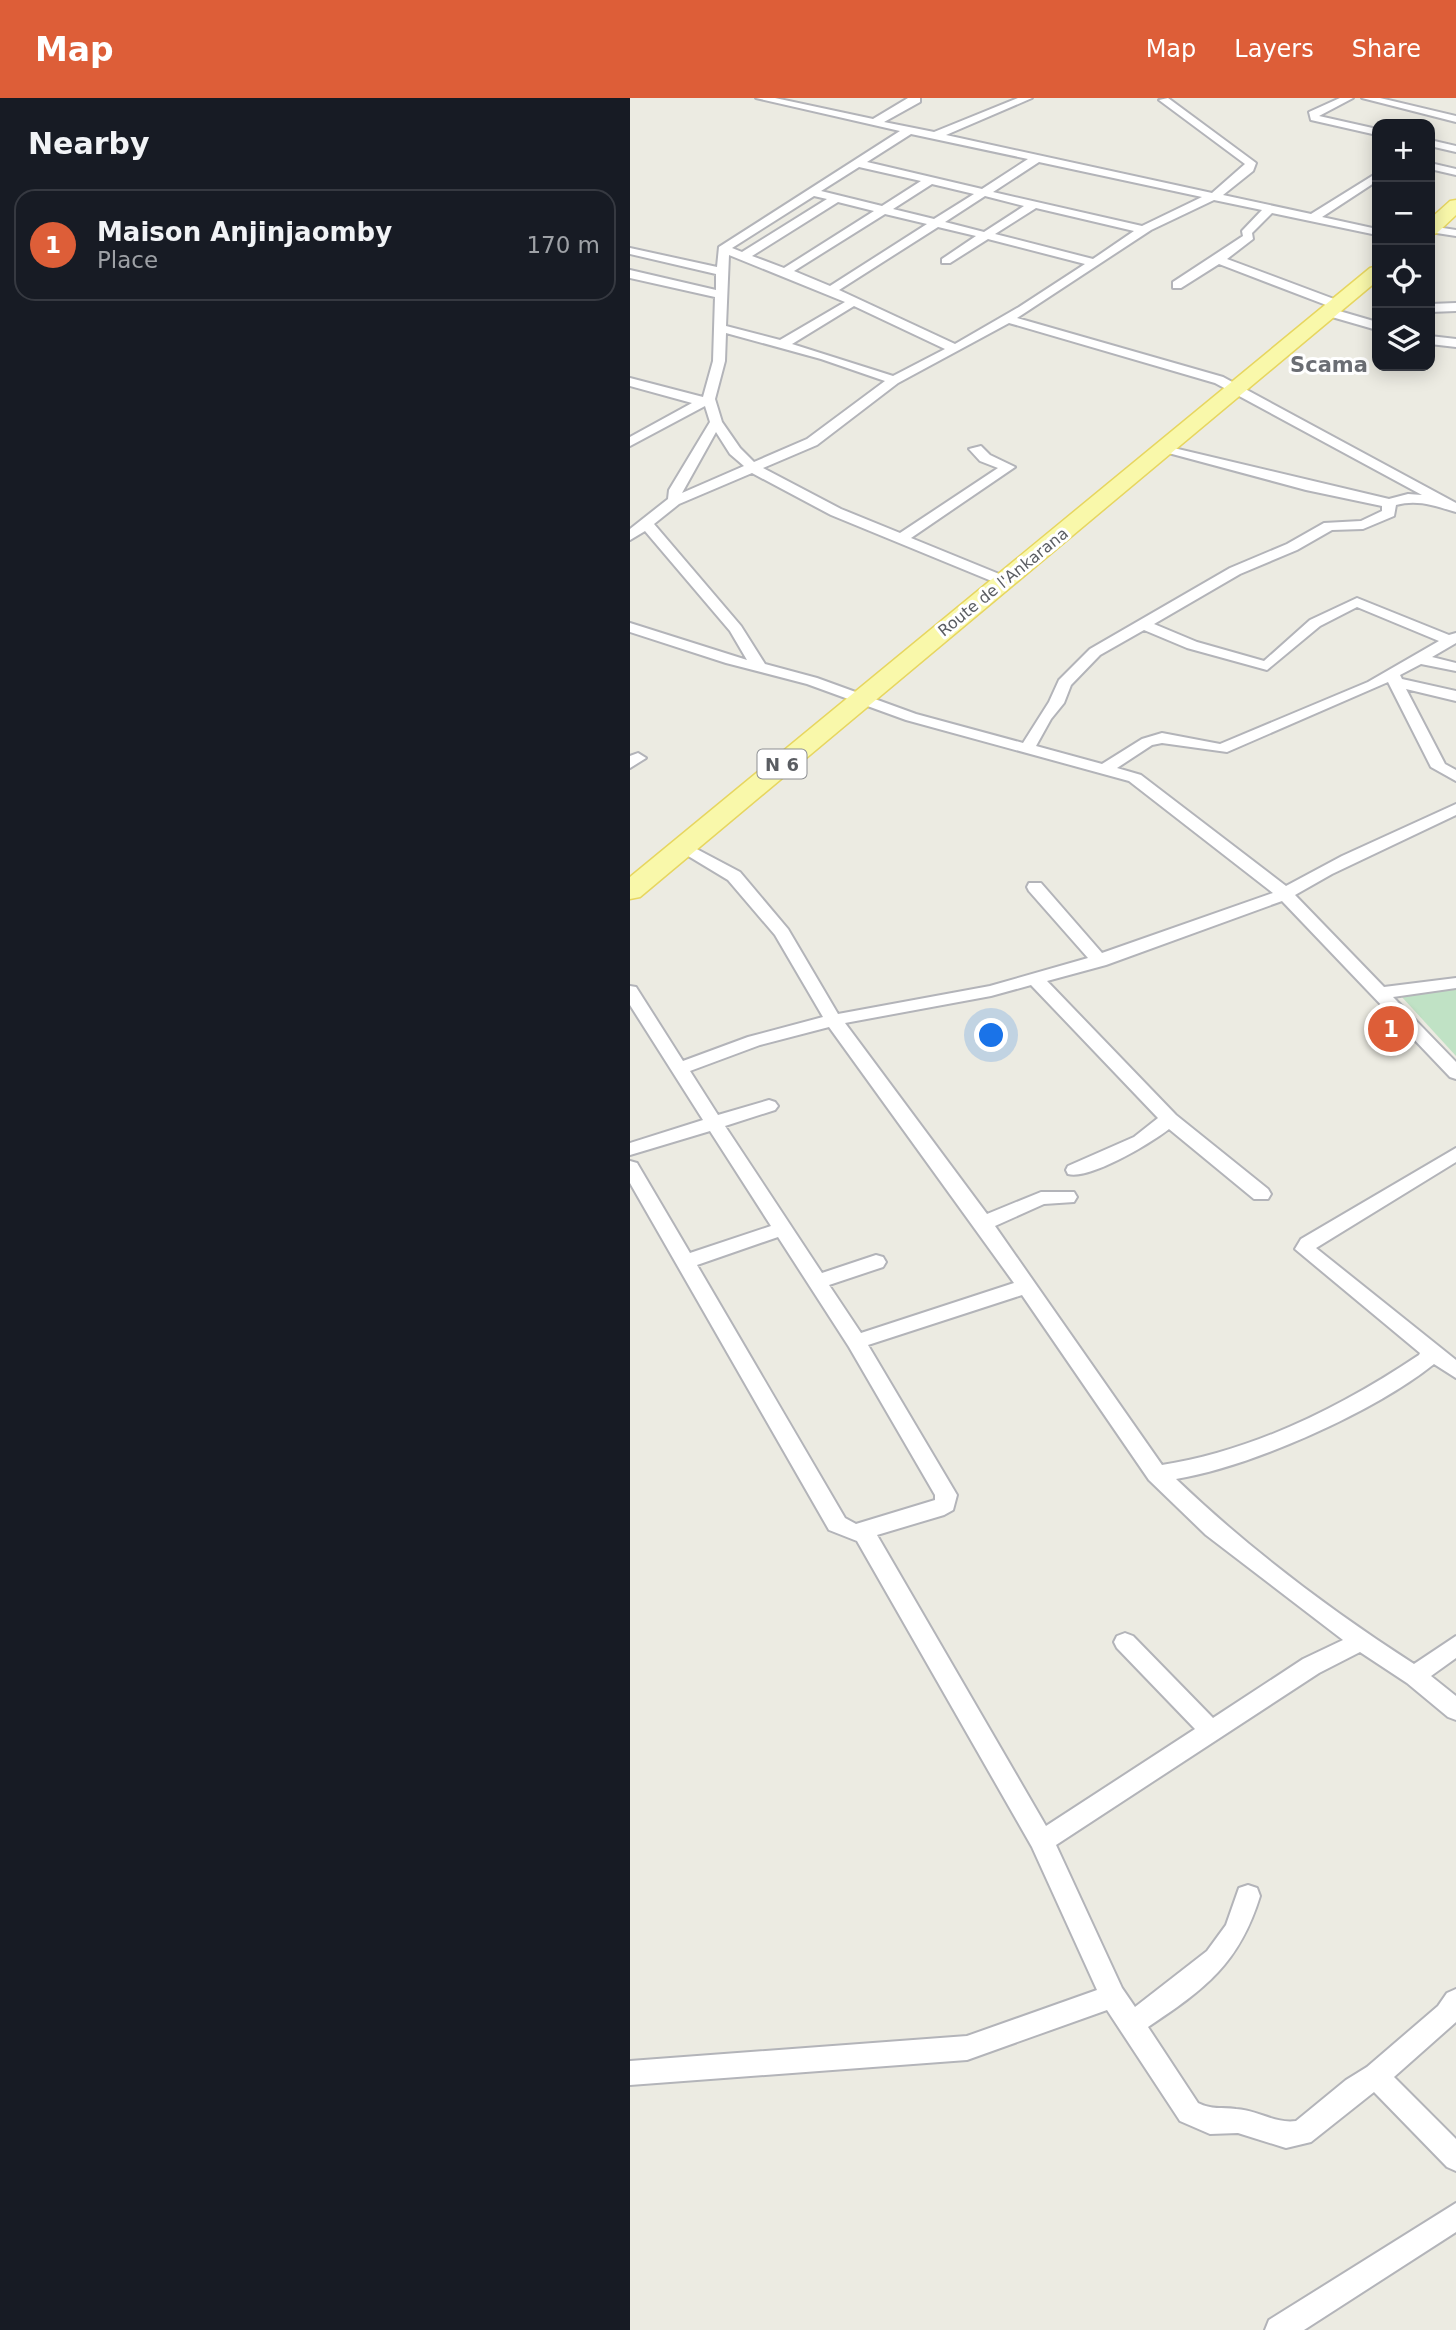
<!DOCTYPE html>
<html lang="en">
<head>
<meta charset="utf-8">
<style>
	:root { --surface:#171b24; --page:#242831; --text:#f1f3f6; --muted:#9ea1a6; --line:#363941; --accent:#dd5e38 }
	body { margin:0; font-family:"DejaVu Sans",sans-serif; background:var(--page); color:var(--text) }
	.controls { position:absolute; right:21px; top:21px; display:grid; overflow:hidden; border-radius:14px; box-shadow:0 4px 18px #0003 }
	.controls button { width:63px; height:63px; display:grid; place-items:center; padding:0; border:0; border-bottom:2px solid var(--line); background:var(--surface); color:var(--text); font:35px sans-serif }
	.you { position:absolute; left:362px; top:938px; width:24px; height:24px; margin:-18px; border:5px solid #fff; border-radius:50%; background:#1a73e8; box-shadow:0 0 0 10px #1a73e833 }
	.badge { display:grid; place-items:center; width:46px; height:46px; border-radius:50%; background:var(--accent); color:#fff; font-size:23px; font-weight:700 }
	.pin { position:absolute; translate:-50% -50%; border:4px solid #fff; box-shadow:0 2px 7px #0006 }
	.list { margin:0; padding:0; list-style:none }
	h2 { display:flex; justify-content:space-between; align-items:center; height:91px; margin:0; padding:0 28px; font-size:30px }
	h2 small { font-size:23px; font-weight:400; color:var(--muted) }
	.list li { display:grid; grid-template-columns:46px 1fr auto; gap:21px; align-items:center; box-sizing:border-box; height:112px; margin:0 14px 14px; padding:0 14px; border:2px solid var(--line); border-radius:21px }
	.list b { display:block; font-size:26px; white-space:nowrap }
	.list p { margin:0; font-size:23px; white-space:nowrap; color:var(--muted) }
	.list em { font-size:23px; font-style:normal; color:var(--muted) }
	.icon { flex:none; width:38px; height:38px; fill:none; stroke:currentColor; stroke-width:2; stroke-linecap:round; stroke-linejoin:round }
	.map { position:relative; flex:none; width:826px; height:2232px; overflow:hidden }
	header { display:flex; align-items:center; gap:42px; box-sizing:border-box; height:98px; padding:0 35px; background:var(--accent); color:#fff }
	header strong { font-size:33px }
	nav { display:flex; gap:38px; margin-inline-start:auto; font-size:24px }
	main { display:flex }
	aside { flex:1; background:var(--surface) }
	.map>svg:first-child { display:block }
	.green { fill:#c0e2c5 }
	.lines { fill:none; stroke-linecap:round; stroke-linejoin:round }
	.street-casing { stroke:#b3b4b9; stroke-width:4 }
	.primary-casing { stroke:#e7d660; stroke-width:3 }
	.street { fill:#fff; fill-rule:evenodd }
	.primary { fill:#f9f8aa; fill-rule:evenodd }
	.labels { text-anchor:middle; dominant-baseline:central; stroke-width:6; stroke-linejoin:round; paint-order:stroke }
	.far-street-label { font-size:16px; fill:#5a5d62; stroke:#fff }
	.shield { fill:#fff; stroke:#8c8e91; stroke-width:2 }
	.shield-label { font-size:18px; font-weight:bold; fill:#5a5d62 }
	.far-district-label { font-size:21px; font-weight:bold; fill:#6b6e74; stroke:#fff }
</style>
</head>
<body>
<header>
<strong>Map</strong>
<nav><a>Map</a><a>Layers</a><a>Share</a></nav>
</header>
<main>
<aside>
<h2>Nearby<small></small></h2>
<ul class="list">
<li><span class="badge">1</span><div><b>Maison Anjinjaomby</b><p>Place</p></div><em>170 m</em></li>
</ul>
</aside>
<div class="map">
<svg width="826" height="2232" viewBox="0 0 826 2232">
	<rect width="100%" height="100%" fill="#ecebe2"/>
	<path class="green" d="M 826,890 L 826,958 L 771,898 Z"/>
	<g class="lines">
		<g class="street-casing">
			<path id="street" d="M 126,0 L 145,0 L 243,21 L 278,0 L 290,0 L 290,4 L 254,24 L 304,34 L 388,0 L 402,0 L 316,37 L 582,95 L 615,66 L 529,2 L 538,0 L 626,65 L 623,73 L 593,97 L 681,116 L 747,75 L 747,83 L 692,119 L 747,131 L 747,137 L 642,115 L 622,135 L 623,141 L 597,161 L 712,204 L 712,210 L 704,210 L 589,166 L 551,190 L 543,190 L 543,184 L 613,138 L 612,133 L 632,112 L 584,102 L 521,132 L 387,220 L 593,279 L 826,405 L 826,414 C 805,408 788,401 766,407 L 764,418 L 733,431 L 702,432 L 667,452 L 610,476 L 524,526 L 567,544 L 634,563 L 680,522 L 727,500 L 819,537 L 826,535 L 826,545 L 802,559 L 826,565 L 826,573 L 791,566 L 770,577 L 772,581 L 826,593 L 826,603 L 776,591 L 815,666 L 826,672 L 826,683 L 801,669 L 758,584 L 597,654 L 532,645 L 522,647 L 487,670 L 511,677 L 656,788 L 712,758 L 826,706 L 826,717 L 702,776 L 665,797 L 754,889 L 826,880 L 826,890 L 763,899 L 826,964 L 826,981 L 820,979 L 652,803 L 476,867 L 417,883 L 546,1017 L 638,1091 L 641,1096 L 638,1101 L 624,1101 L 539,1031 C 521,1045 460,1082 438,1076 L 436,1072 L 438,1068 L 504,1039 L 528,1020 L 401,887 L 361,898 L 215,925 L 357,1116 L 411,1094 L 444,1094 L 447,1099 L 444,1104 L 414,1106 L 365,1128 L 532,1367 C 623,1353 713,1308 789,1257 L 790,1255 L 665,1151 L 671,1141 L 826,1050 L 826,1064 L 686,1150 L 826,1262 L 826,1280 L 804,1266 C 744,1314 621,1369 546,1381 C 618,1450 700,1512 784,1566 L 826,1538 L 826,1560 L 801,1578 L 826,1598 L 826,1622 L 818,1619 L 777,1585 L 730,1554 L 689,1575 L 426,1747 L 492,1890 L 505,1909 L 577,1853 L 596,1827 L 609,1790 L 618,1787 L 627,1790 L 630,1798 C 609,1866 575,1891 518,1929 L 568,2005 C 582,2012 591,2009 606,2011 C 627,2012 645,2026 666,2023 L 716,1982 L 737,1969 L 808,1908 L 817,1895 L 826,1891 L 826,1924 L 764,1979 L 826,2041 L 826,2073 L 817,2069 L 744,1994 L 681,2044 L 656,2050 L 608,2035 L 580,2036 L 550,2023 L 477,1912 L 337,1962 L 0,1987 L 0,1963 L 337,1938 L 467,1892 L 402,1749 L 227,1443 L 199,1432 L 0,1085 L 0,1063 L 7,1065 L 60,1155 L 141,1128 L 80,1033 L 0,1057 L 0,1045 L 73,1022 L 0,907 L 0,888 L 6,889 L 53,963 L 118,939 L 193,919 L 145,837 L 98,782 L 45,750 L 53,745 L 59,747 L 110,774 L 158,831 L 208,916 L 360,888 L 458,860 L 399,793 L 397,789 L 399,785 L 411,785 L 472,855 L 643,795 L 499,683 L 276,622 L 177,586 L 96,565 L 0,534 L 0,525 L 117,562 L 100,533 L 15,433 L 0,442 L 0,431 L 38,401 L 39,392 L 80,324 L 75,308 L 0,348 L 0,339 L 62,305 L 0,288 L 0,280 L 73,299 L 83,263 L 85,199 L 0,180 L 0,172 L 86,192 L 86,176 L 0,156 L 0,150 L 87,169 L 89,149 L 270,33 ZM 281,36 L 398,61 L 352,91 L 237,64 ZM 409,64 L 572,99 L 512,128 L 363,94 ZM 229,69 L 291,83 L 252,108 L 191,93 ZM 302,86 L 344,96 L 304,121 L 263,111 ZM 184,98 L 197,101 L 112,154 L 102,150 ZM 355,98 L 394,108 L 354,134 L 315,124 ZM 208,104 L 244,113 L 154,170 L 122,158 ZM 406,110 L 504,133 L 463,161 L 365,136 ZM 255,116 L 297,126 L 200,188 L 164,173 ZM 308,129 L 346,138 L 312,161 L 312,165 L 320,165 L 358,141 L 455,166 L 389,209 L 325,246 L 209,192 ZM 99,157 L 215,204 L 150,242 L 96,228 ZM 224,208 L 315,251 L 263,278 L 162,246 ZM 379,225 L 585,285 L 792,397 L 778,396 L 759,401 L 531,347 L 531,353 L 676,392 L 752,408 L 752,413 L 731,423 L 694,425 L 657,446 L 600,470 L 460,551 L 429,582 L 419,604 L 393,645 L 286,616 L 187,580 L 135,566 L 111,528 L 24,426 L 49,406 L 122,375 L 201,417 L 369,486 L 379,486 L 379,480 L 281,440 L 385,369 L 360,357 L 351,348 L 339,351 L 350,363 L 368,370 L 270,435 L 211,411 L 133,370 L 187,347 L 268,285 ZM 96,235 L 191,261 L 255,283 L 177,341 L 124,364 L 110,350 L 92,324 L 85,301 L 95,263 ZM 86,334 L 100,356 L 114,368 L 52,395 ZM 727,509 L 809,543 L 738,584 L 590,646 L 532,635 L 512,641 L 472,666 L 406,648 L 421,621 L 434,605 L 441,587 L 470,557 L 514,532 L 557,550 L 637,572 L 690,528 ZM 199,929 L 384,1185 L 231,1235 L 199,1187 L 253,1169 L 256,1164 L 253,1159 L 246,1157 L 192,1175 L 95,1028 L 145,1012 L 148,1008 L 145,1004 L 139,1002 L 88,1017 L 60,973 L 130,947 ZM 148,1139 L 219,1249 L 305,1397 L 305,1402 L 226,1426 L 215,1420 L 67,1167 ZM 392,1197 L 519,1382 L 576,1437 L 713,1542 L 673,1561 L 583,1620 L 503,1538 L 495,1535 L 487,1538 L 484,1544 L 487,1550 L 565,1631 L 416,1728 L 247,1437 L 314,1417 L 323,1412 L 327,1397 L 238,1247 Z
				M 710,0 L 723,0 L 689,18 L 747,31 L 747,37 L 681,22 L 679,14 Z
				M 732,0 L 750,0 L 826,18 L 826,24 Z
				M 800,42 L 826,48 L 826,54 L 800,48 Z
				M 800,65 L 826,71 L 826,77 L 800,71 Z
				M 800,128 L 826,132 L 826,138 L 800,134 Z
				M 826,205 L 826,213 L 800,214 L 800,206 Z
				M 699,210 L 747,224 L 747,232 L 695,217 L 693,214 Z
				M 800,238 L 826,241 L 826,249 L 800,246 Z
				M 8,655 L 16,660 L 0,670 L 0,658 Z
				M 826,2105 L 826,2134 L 674,2232 L 635,2232 L 639,2222 Z"/>
		</g>
		<g class="primary-casing">
			<path id="primary" d="M 826,102 L 826,117 L 807,135 L 800,137 L 800,121 L 820,103 Z
				M 747,168 L 747,183 L 10,799 L 0,801 L 0,779 L 740,170 Z"/>
		</g>
		<use href="#street" class="street"/>
		<use href="#primary" class="primary"/>
	</g>
	<g class="labels">
		<g class="far-street-label">
			<text transform="translate(373 484) rotate(-39)">Route de l'Ankarana</text>
		</g>
		<rect class="shield" x="127.5" y="651.5" width="49" height="29" rx="5"/>
		<g class="shield-label">
			<text x="152" y="666">N 6</text>
		</g>
		<g class="far-district-label">
			<text x="699" y="267">Scama</text>
		</g>
	</g>
</svg>
<div class="controls">
<button>+</button>
<button>−</button>
<button><svg class="icon" aria-label="locate" viewBox="0 0 24 24"><circle cx="12" cy="12" r="6"/><path d="M12 2v4M12 18v4M2 12h4M18 12h4"/></svg></button>
<button><svg class="icon" aria-label="layers" viewBox="0 0 24 24"><path d="M12 4l9 5-9 5-9-5zM3 14l9 5 9-5"/></svg></button>
</div>
<div class="you"></div>
<div class="pin badge" style="left:761px;top:931px">1</div>
</div>
</main>
</body>
</html>
